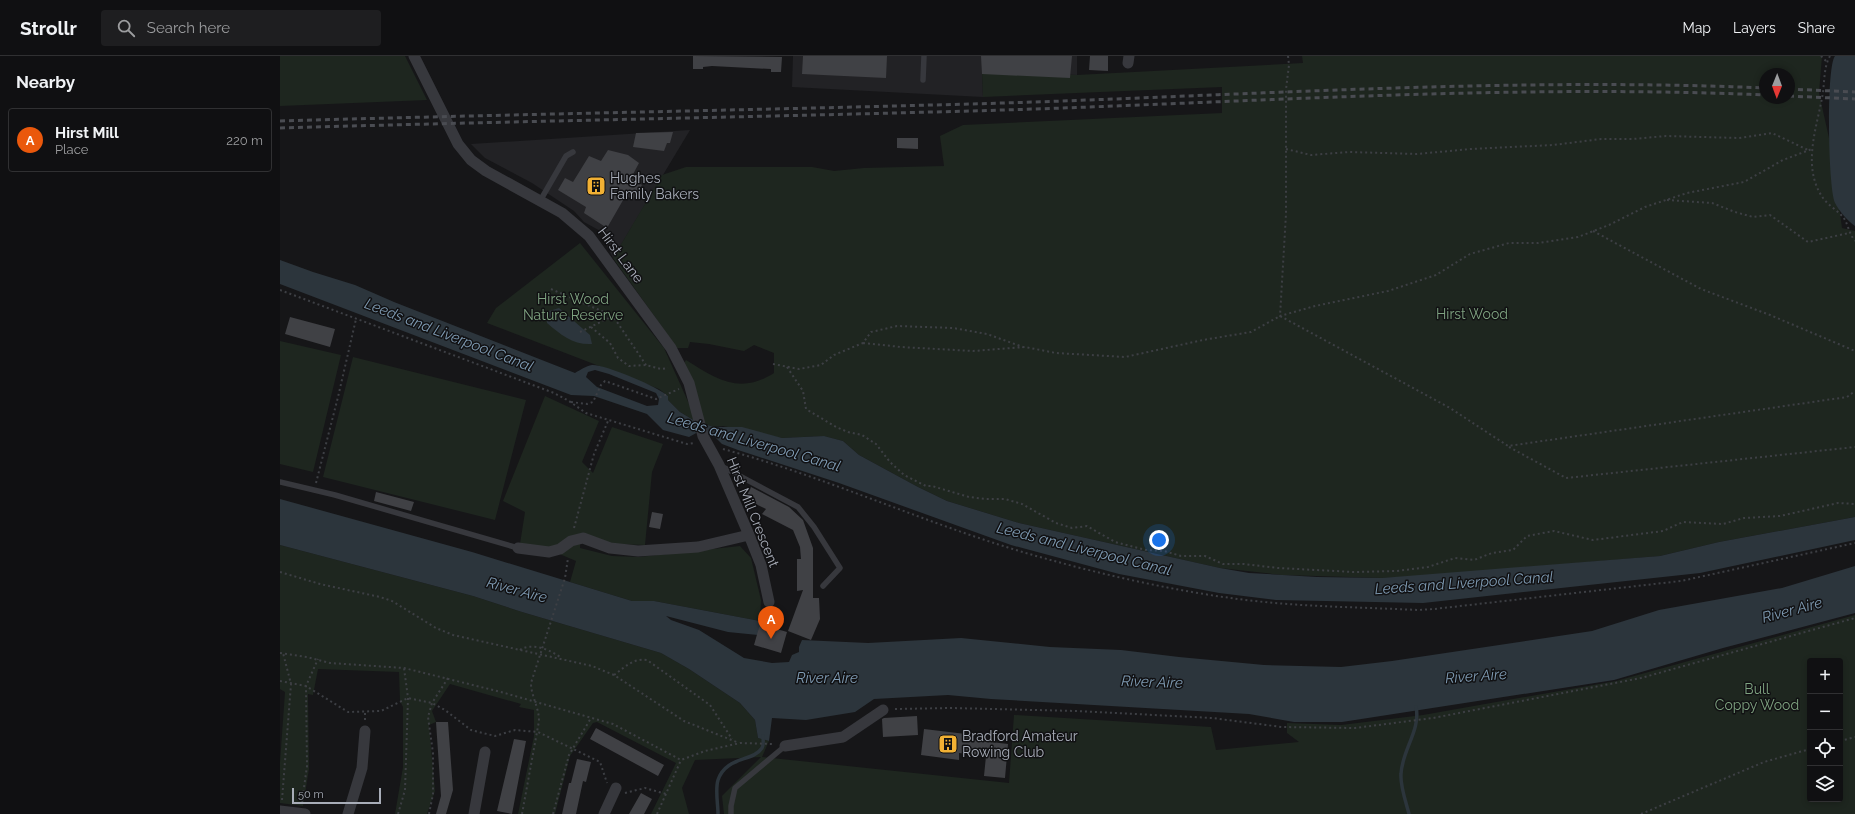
<!DOCTYPE html>
<html lang="en">
<head>
<meta charset="utf-8">
<style>
	:root { --surface:#101012; --page:#1e1e20; --text:#f1f3f6; --muted:#9c9d9f; --line:#303032; --accent:#ea580c }
	body { margin:0; font-family:Raleway,sans-serif; background:var(--page); color:var(--text) }
	.controls { position:absolute; right:12px; bottom:12px; display:grid; overflow:hidden; border-radius:4px; box-shadow:0 2px 6px #0003 }
	.controls button { width:36px; height:36px; display:grid; place-items:center; padding:0; border:0; border-bottom:1px solid var(--line); background:var(--surface); color:var(--text); font:20px sans-serif }
	.compass { position:absolute; left:1479px; top:12px; width:36px; height:36px; border-radius:50%; background:var(--surface); box-shadow:0 2px 6px #0003; rotate:181deg }
	.scale { position:absolute; left:12px; bottom:10px; width:89px; box-sizing:border-box; padding-left:4px; border:2px solid #a8adb8; border-top:0; font-size:11px; line-height:14px; white-space:nowrap; color:#a8adb8; -webkit-text-stroke:3px #111113; paint-order:stroke }
	.you { position:absolute; left:879px; top:484px; width:14px; height:14px; margin:-10px; border:3px solid #fff; border-radius:50%; background:#1a73e8; box-shadow:0 0 0 6px #1a73e833 }
	.badge { display:grid; place-items:center; width:26px; height:26px; border-radius:50%; background:var(--accent); color:#fff; font-size:13px; font-weight:700 }
	.pin { position:absolute; translate:-50% -33px; filter:drop-shadow(0 1px 2px #0008) }
	.pin::after { content:''; position:absolute; top:21px; width:14px; height:12px; background:inherit; clip-path:polygon(0 0,100% 0,50% 100%) }
	.list { margin:0; padding:0; list-style:none }
	h2 { display:flex; justify-content:space-between; align-items:center; height:52px; margin:0; padding:0 16px; font-size:17px }
	h2 small { font-size:13px; font-weight:400; color:var(--muted) }
	.list li { display:grid; grid-template-columns:26px 1fr auto; gap:12px; align-items:center; box-sizing:border-box; height:64px; margin:0 8px 8px; padding:0 8px; border:1px solid var(--line); border-radius:4px }
	.list b { display:block; font-size:15px; white-space:nowrap }
	.list p { margin:0; font-size:13px; white-space:nowrap; color:var(--muted) }
	.list em { font-size:13px; font-style:normal; color:var(--muted) }
	.icon { flex:none; width:22px; height:22px; fill:none; stroke:currentColor; stroke-width:2; stroke-linecap:round; stroke-linejoin:round }
	.map { position:relative; flex:none; width:1575px; height:758px; overflow:hidden }
	header { display:flex; align-items:center; gap:24px; box-sizing:border-box; height:56px; padding:0 20px; background:var(--surface); border-bottom:1px solid var(--line) }
	header strong { font-size:19px }
	nav { display:flex; gap:22px; margin-inline-start:auto; font-size:14px }
	.search { width:280px; height:36px; background:var(--page); display:flex; align-items:center; gap:10px; box-sizing:border-box; padding:0 14px; border-radius:4px; color:var(--muted); font-size:15px }
	main { display:flex }
	aside { flex:1; background:var(--surface) }
	.map>svg:first-child { display:block }
	.built { fill:#222225 }
	.green { fill:#1e261f; fill-rule:evenodd }
	.water { fill:#2c353c; fill-rule:evenodd }
	.lines { fill:none; stroke-linecap:round; stroke-linejoin:round }
	.stream { stroke:#2c353c; stroke-width:3.5 }
	.building { fill:#404145 }
	.path { stroke:#3d3f44; stroke-width:2; stroke-dasharray:2 3; stroke-linecap:butt }
	.service { stroke:#37383d; stroke-width:5.5 }
	.minor { stroke:#37383d; stroke-width:11 }
	.rail { stroke:#4a4c52; stroke-width:3; stroke-dasharray:5 4; stroke-linecap:butt }
	.labels { text-anchor:middle; dominant-baseline:central; stroke-width:3; stroke-linejoin:round; paint-order:stroke }
	.poi-label { font-size:14px; fill:#a8adb8; stroke:#111113; text-anchor:start }
	.street-label { font-size:14px; fill:#a8adb8; stroke:#111113 }
	.park-label { font-size:14px; fill:#7fa381; stroke:#111113 }
	.water-label { font-size:15px; font-style:italic; fill:#7f9bb3; stroke:#111113 }
</style>
</head>
<body>
<header>
<strong>Strollr</strong>
<div class="search"><svg class="icon" aria-label="search" viewBox="0 0 24 24"><circle cx="10" cy="10" r="6"/><path d="M15 15l6 6"/></svg>Search here</div>
<nav><a>Map</a><a>Layers</a><a>Share</a></nav>
</header>
<main>
<aside>
<h2>Nearby<small></small></h2>
<ul class="list">
<li><span class="badge">A</span><div><b>Hirst Mill</b><p>Place</p></div><em>220 m</em></li>
</ul>
</aside>
<div class="map">
<svg width="1575" height="758" viewBox="0 0 1575 758">
	<rect width="100%" height="100%" fill="#161618"/>
	<path class="built" d="M 513,0 L 797,0 L 797,19 L 702,16 L 703,41 L 512,31 Z
		M 410,74 L 333,202 L 323,182 L 324,177 L 304,166 L 294,155 L 252,127 L 205,102 L 191,88 Z"/>
	<path class="green" d="M 0,0 L 125,0 L 147,44 L 0,50 Z
		M 1022,0 L 1542,0 L 1539,37 L 1551,91 L 1562,172 L 1575,175 L 1575,461 L 1439,486 L 1380,500 L 1132,521 L 1102,522 L 1002,519 L 940,512 L 739,467 L 667,445 L 638,431 L 579,399 L 563,385 L 544,380 L 502,382 L 443,370 L 434,371 L 425,368 L 404,307 L 406,304 C 436,323 460,339 494,317 L 494,297 L 474,289 L 464,295 L 429,288 L 410,286 L 408,292 L 397,292 L 333,202 L 382,119 L 406,111 L 532,111 L 554,115 L 584,112 L 664,110 L 660,80 L 683,69 L 942,57 L 942,31 L 703,41 L 702,16 L 797,19 L 1023,7 ZM 1485,18 L 1509,18 L 1509,42 L 1485,42 Z
		M 300,187 L 384,292 L 414,359 L 415,365 L 400,356 L 388,344 L 388,340 L 379,333 L 207,267 L 216,252 Z
		M 0,285 L 61,299 L 33,416 L 0,408 Z
		M 73,301 L 246,344 L 215,464 L 43,421 Z
		M 265,340 L 319,365 L 302,406 L 313,417 L 332,371 L 383,388 L 372,416 L 365,489 L 331,488 L 300,480 L 300,492 L 332,500 L 359,501 L 460,490 L 471,502 L 481,544 L 480,565 L 374,545 L 352,545 L 290,526 L 296,505 L 263,491 L 240,488 L 245,456 L 223,445 Z
		M 0,489 L 193,540 L 242,556 L 381,597 L 409,613 L 460,647 L 475,664 L 478,682 L 489,685 L 482,701 L 729,727 L 734,659 L 931,671 L 936,694 L 1019,686 L 1007,677 L 1007,667 L 1061,669 L 1143,659 L 1336,625 L 1575,559 L 1575,758 L 444,758 L 442,740 L 481,701 L 415,704 L 402,732 L 409,758 L 371,758 L 396,707 L 317,666 L 313,667 L 290,700 L 275,758 L 238,758 L 254,680 L 254,654 L 239,651 L 241,648 L 170,628 L 152,655 L 156,666 L 149,669 L 155,735 L 147,758 L 115,758 L 123,711 L 123,651 L 120,645 L 119,616 L 38,613 L 33,639 L 28,638 L 29,713 L 23,750 L 0,747 L 0,706 L 5,636 L 0,633 ZM 1530,605 L 1560,605 L 1560,743 L 1530,743 Z"/>
	<path class="water" d="M 1555,0 L 1575,0 L 1575,170 C 1568,165 1559,155 1555,147 C 1548,132 1546,11 1555,0 Z
		M 0,204 L 33,216 L 75,229 L 114,246 L 295,317 C 300,314 306,310 312,309 C 324,308 379,331 388,340 L 388,344 L 400,356 L 415,365 L 434,371 L 462,371 L 502,382 L 544,380 L 563,385 L 579,399 L 638,431 L 667,445 L 739,467 L 940,512 L 969,517 L 1037,521 L 1102,522 L 1380,500 L 1439,486 L 1575,461 L 1575,484 L 1420,517 L 1143,547 L 996,544 L 939,537 L 839,518 L 731,489 L 559,427 L 458,394 L 442,388 L 436,382 L 418,376 L 409,381 L 383,374 L 367,358 L 314,340 L 291,339 L 0,228 ZM 315,314 L 329,318 L 376,337 L 379,343 L 378,349 L 367,350 L 317,331 L 306,321 L 308,316 Z
		M 279,252 L 310,279 L 312,288 C 293,289 281,279 267,267 L 266,256 Z
		M 0,443 L 192,496 L 352,545 L 374,545 L 480,565 L 478,579 L 448,576 L 386,560 L 391,564 L 419,574 L 464,602 L 492,607 L 509,606 L 512,599 L 519,596 L 519,591 L 522,584 L 588,587 L 681,582 L 770,591 L 841,594 L 899,601 L 984,609 L 1061,611 L 1112,605 L 1312,575 L 1379,554 L 1502,532 L 1575,510 L 1575,557 L 1443,592 L 1334,624 L 1062,666 L 1014,666 L 969,658 L 711,643 L 668,639 L 594,643 L 575,656 L 526,664 L 492,662 L 489,685 L 478,682 L 475,664 L 460,647 L 409,613 L 381,597 L 242,556 L 193,540 L 0,489 Z"/>
	<g class="lines">
		<path class="stream" d="M 438,758 C 438,748 435,734 438,724 C 446,700 473,706 482,692 C 484,689 483,684 483,680
			M 1129,758 C 1126,746 1120,730 1121,718 C 1122,694 1141,674 1136,651"/>
	</g>
	<path class="building" d="M 413,0 L 502,1 L 501,16 L 491,16 L 491,13 L 432,10 L 423,11 L 423,13 L 413,13 Z
		M 523,0 L 607,0 L 606,22 L 522,18 Z
		M 701,0 L 792,0 L 790,22 L 702,18 Z
		M 810,0 L 828,0 L 828,15 L 809,14 Z
		M 393,76 L 390,87 L 387,87 L 384,95 L 353,91 L 356,77 Z
		M 617,82 L 638,82 L 638,93 L 617,92 Z
		M 328,94 L 348,99 L 359,107 L 351,122 L 362,129 L 353,144 L 346,139 L 327,172 L 304,157 L 306,151 L 278,134 L 285,122 L 293,126 L 309,100 L 321,105 Z
		M 10,261 L 55,273 L 50,291 L 5,278 Z
		M 471,431 L 509,451 L 523,464 L 533,492 L 533,542 L 539,542 L 540,563 L 531,584 L 508,575 L 523,534 L 517,535 L 517,503 L 521,503 L 520,491 L 513,474 L 482,458 L 486,453 L 465,443 Z
		M 96,436 L 134,446 L 131,455 L 94,445 Z
		M 372,456 L 383,458 L 380,473 L 369,471 Z
		M 480,568 L 507,576 L 501,597 L 474,589 Z
		M 637,660 L 638,679 L 603,681 L 602,663 L 604,662 Z
		M 156,666 L 168,666 L 173,734 L 166,758 L 156,758 L 161,740 Z
		M 316,672 L 384,709 L 378,720 L 310,683 Z
		M 644,673 L 694,679 L 694,684 L 728,688 L 725,722 L 704,720 L 706,700 L 679,697 L 679,704 L 641,699 Z
		M 234,683 L 246,685 L 232,758 L 217,755 Z
		M 297,703 L 311,706 L 306,726 L 303,725 L 296,758 L 282,758 L 289,727 L 291,727 Z
		M 361,737 L 372,743 L 364,758 L 349,758 Z"/>
	<g class="lines">
		<path class="path" d="M 1008,0 L 1009,9 L 1006,33 L 1006,158 L 1000,260 L 1035,250 L 1108,235 L 1156,219 L 1190,198 L 1229,187 L 1258,187 L 1298,181 L 1329,169 L 1365,151 L 1407,137 L 1464,126 L 1503,104 L 1532,93
			M 1541,0 L 1547,6
			M 1550,0 C 1543,12 1545,28 1542,42 C 1536,74 1522,112 1543,142 C 1548,149 1557,154 1563,161 C 1568,167 1568,176 1575,185
			M 1006,93 L 1031,99 L 1069,96 L 1137,98 L 1191,93 L 1273,89 L 1321,83 L 1353,83 L 1386,80 L 1459,82 L 1492,77 L 1528,94
			M 1387,144 L 1432,147 L 1455,156 L 1473,161 L 1490,159 L 1528,186 L 1569,177
			M 1313,175 L 1421,233 L 1490,259 L 1575,295
			M 271,233 L 333,260 L 366,309
			M 0,234 L 274,337 L 289,345 L 306,357 L 407,388 L 414,387
			M 311,271 L 330,287 L 338,302 L 349,310 L 366,309 L 381,313 L 388,312
			M 300,276 L 333,260
			M 583,287 L 621,291 L 693,295 L 745,291 L 776,297 L 845,301 L 923,284 L 971,276 L 1000,260 L 1170,352 L 1228,390 L 1567,341 L 1575,335
			M 493,308 L 519,313 L 541,309 L 554,299 L 583,287 L 591,276 L 617,270 L 673,272 L 707,278 L 743,291
			M 507,311 L 523,335 L 526,353 L 556,371 L 568,376 L 582,379 L 596,388 L 610,406 L 624,419 L 646,430 L 652,430 L 689,441 L 705,443 L 725,443 L 742,448 L 776,467 L 792,472 L 807,470 L 835,486 L 866,494 L 884,495 L 901,500 L 925,500 L 943,508 L 964,508 L 998,512 L 1074,516 L 1117,515 L 1148,511 L 1175,502 L 1194,504 L 1212,497 L 1233,494 L 1247,480 L 1274,475 L 1313,484 L 1383,475 L 1403,466 L 1443,468 L 1464,462 L 1500,460 L 1558,447 L 1575,448
			M 291,346 L 307,348 L 313,346 L 321,329 L 325,325 L 376,343 L 399,333
			M 1229,391 L 1286,422 L 1575,391
			M 443,393 C 553,423 657,473 767,503 C 828,520 896,535 958,543 C 1018,551 1078,551 1138,554 L 1154,553 L 1401,525 L 1575,487
			M 36,427 L 58,341 L 76,263
			M 294,472 L 314,398 L 328,365
			M 0,516 L 40,528 L 100,541 L 112,545 L 156,572 L 173,579 L 312,610 L 334,619 L 404,665 L 459,687
			M 240,594 C 251,586 272,594 281,602
			M 0,597 L 27,601 L 50,607 L 124,612 L 221,636 L 333,668 L 401,704 L 425,695 L 460,687 L 494,688
			M 334,619 C 345,611 353,602 367,604 L 430,649 L 452,683
			M 0,625 L 26,630 L 68,656 L 101,655 L 128,642 L 152,647 L 165,654 L 191,674 L 215,680 L 235,674 L 258,676 L 320,706 L 327,727
			M 615,653 L 671,652 L 797,655 L 932,662 L 1002,671 L 1075,672 L 1153,662 L 1361,622 L 1575,562
			M 85,664 L 85,655
			M 1560,685 L 1575,681
			M 345,737 L 365,732 L 386,738
			M 2,744 L 11,628 L 3,597
			M 22,746 L 27,710 L 26,630 L 38,603
			M 118,758 L 125,734 L 128,642 L 124,612
			M 149,758 L 153,738 L 153,697 L 148,661 L 152,647 L 168,622
			M 242,758 L 259,665 C 259,651 251,640 251,627 L 285,522 L 288,502
			M 273,758 L 289,699 L 311,662
			M 377,758 L 401,704
			M 1361,758 L 1484,706 L 1530,693"/>
		<path class="service" d="M 643,24 L 644,0
			M 260,145 L 286,100 L 293,96
			M 441,410 L 518,451 L 534,471 L 560,512 L 543,530
			M 0,426 L 55,439 L 238,492
			M 451,758 L 451,750 L 455,732 L 505,690"/>
		<path class="minor" d="M 134,0 L 178,88 L 191,104 L 206,115 L 282,157 L 309,180 L 391,292 L 409,327 L 423,380 L 439,409 L 469,479 L 481,509 L 489,546
			M 848,7 L 849,0
			M 238,492 L 269,496 L 280,493 L 291,485 L 303,482 L 330,492 L 358,495 L 418,491 L 469,479
			M 505,690 L 563,681 L 603,654
			M 0,755 L 25,758
			M 68,758 L 82,712 L 85,675
			M 194,758 L 205,696
			M 324,758 L 336,732"/>
		<path class="rail" d="M 1509,33 L 1575,36
			M 1509,40 L 1575,43
			M 0,65 C 241,58 483,54 724,47 C 977,39 1231,21 1485,32
			M 0,72 C 241,65 483,61 724,54 C 978,46 1231,28 1485,39"/>
	</g>
	<defs>
		<g id="building-square" transform="scale(1)"><rect x="-9" y="-9" width="18" height="18" rx="4" fill="#f2b134" stroke="#111113"/><path d="M-4-6H4V6H1V3H-1V6H-4ZM-2.5-4.3h1.7v1.8h-1.7ZM.8-4.3h1.7v1.8H.8ZM-2.5-1h1.7V.8h-1.7ZM.8-1h1.7V.8H.8Z" fill="#111"/></g>
	</defs>
	<g fill-rule="evenodd">
		<use href="#building-square" x="316" y="130"/>
		<use href="#building-square" x="668" y="688"/>
	</g>
	<g class="labels">
		<g class="poi-label">
			<text x="330" y="122">Hughes<tspan x="330" dy="16">Family Bakers</tspan></text>
			<text x="682" y="680">Bradford Amateur<tspan x="682" dy="16">Rowing Club</tspan></text>
		</g>
		<g class="street-label">
			<text transform="translate(341 199) rotate(53)">Hirst Lane</text>
			<text transform="translate(473 456) rotate(68)">Hirst Mill Crescent</text>
		</g>
		<g class="park-label">
			<text x="293" y="243">Hirst Wood<tspan x="293" dy="16">Nature Reserve</tspan></text>
			<text x="1192" y="258">Hirst Wood</text>
			<text x="1477" y="633">Bull<tspan x="1477" dy="16">Coppy Wood</tspan></text>
		</g>
		<g class="water-label">
			<text transform="translate(169 279) rotate(21)">Leeds and Liverpool Canal</text>
			<text transform="translate(474 386) rotate(16)">Leeds and Liverpool Canal</text>
			<text transform="translate(804 493) rotate(14)">Leeds and Liverpool Canal</text>
			<text transform="translate(1184 527) rotate(-4)">Leeds and Liverpool Canal</text>
			<text transform="translate(237 534) rotate(15)">River Aire</text>
			<text transform="translate(1512 554) rotate(-15)">River Aire</text>
			<text transform="translate(1196 620) rotate(-4)">River Aire</text>
			<text x="547" y="622">River Aire</text>
			<text transform="translate(872 626) rotate(2)">River Aire</text>
		</g>
	</g>
</svg>
<div class="controls">
<button>+</button>
<button>−</button>
<button><svg class="icon" aria-label="locate" viewBox="0 0 24 24"><circle cx="12" cy="12" r="6"/><path d="M12 2v4M12 18v4M2 12h4M18 12h4"/></svg></button>
<button><svg class="icon" aria-label="layers" viewBox="0 0 24 24"><path d="M12 4l9 5-9 5-9-5zM3 14l9 5 9-5"/></svg></button>
</div>
<svg class="compass" viewBox="-18 -18 36 36"><path d="M0-13l5 13h-10z" fill="#e53935"/><path d="M0 13l5-13h-10z" fill="#9c9d9f"/></svg>
<div class="scale">50 m</div>
<div class="you"></div>
<div class="pin badge" style="left:491px;top:583px">A</div>
</div>
</main>
</body>
</html>
